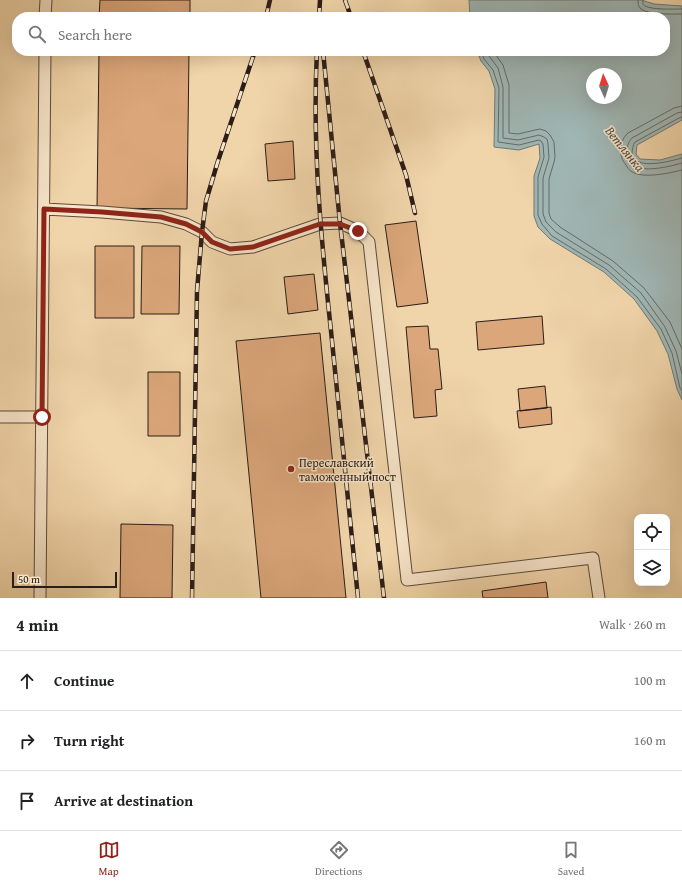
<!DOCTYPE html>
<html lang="en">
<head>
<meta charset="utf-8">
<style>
	:root { --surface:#fff; --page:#f2f2f2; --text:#202124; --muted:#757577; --line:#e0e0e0; --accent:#8f2418 }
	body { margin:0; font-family:"Gentium Book Plus",serif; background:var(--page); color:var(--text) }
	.controls { position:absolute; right:12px; bottom:12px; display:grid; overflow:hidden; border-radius:8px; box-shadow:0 4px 16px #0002 }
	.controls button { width:36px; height:36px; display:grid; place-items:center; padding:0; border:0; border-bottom:1px solid var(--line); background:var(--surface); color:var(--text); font:20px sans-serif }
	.compass { position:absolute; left:586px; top:68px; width:36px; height:36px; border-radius:50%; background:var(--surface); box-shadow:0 4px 16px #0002; rotate:356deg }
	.scale { position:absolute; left:12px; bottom:10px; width:105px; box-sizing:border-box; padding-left:4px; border:2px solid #2b1d17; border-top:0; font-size:11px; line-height:14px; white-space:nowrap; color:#2b1d17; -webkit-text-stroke:3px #f6e4c8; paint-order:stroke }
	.stop { position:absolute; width:12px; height:12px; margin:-9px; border:3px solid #8f2418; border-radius:50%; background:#fff }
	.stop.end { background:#8f2418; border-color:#fff; box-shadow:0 1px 4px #0008 }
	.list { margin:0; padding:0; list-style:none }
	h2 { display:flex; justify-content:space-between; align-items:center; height:52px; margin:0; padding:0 16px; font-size:17px }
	h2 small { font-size:13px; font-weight:400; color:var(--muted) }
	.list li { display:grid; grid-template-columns:26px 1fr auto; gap:12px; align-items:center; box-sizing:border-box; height:60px; padding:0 16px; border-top:1px solid var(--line) }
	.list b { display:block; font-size:15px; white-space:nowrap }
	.list em { font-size:13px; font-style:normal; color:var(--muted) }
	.icon { flex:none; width:22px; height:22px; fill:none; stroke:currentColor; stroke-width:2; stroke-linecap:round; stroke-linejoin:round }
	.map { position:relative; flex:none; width:682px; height:598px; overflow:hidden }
	.search { position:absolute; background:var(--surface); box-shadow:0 4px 16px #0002; left:12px; right:12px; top:12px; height:44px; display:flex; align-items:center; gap:10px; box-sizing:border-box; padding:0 14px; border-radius:16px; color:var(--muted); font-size:15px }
	.sheet { height:232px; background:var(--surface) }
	nav { display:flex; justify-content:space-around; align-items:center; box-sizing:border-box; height:56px; border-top:1px solid var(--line); background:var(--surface); font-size:11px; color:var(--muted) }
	nav a { display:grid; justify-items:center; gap:2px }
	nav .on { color:var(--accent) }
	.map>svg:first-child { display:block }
	.water { fill:#9fb6b4; stroke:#717975; fill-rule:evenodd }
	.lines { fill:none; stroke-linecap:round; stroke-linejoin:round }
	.shore { stroke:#656a66; stroke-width:1 }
	.building { fill:#daa67a; stroke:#2b1d17 }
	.street-casing { stroke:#5c4b3c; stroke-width:13 }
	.street { stroke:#f6e4c8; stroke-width:11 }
	.rail-casing { stroke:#2b1d17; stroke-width:4.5 }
	.rail { stroke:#f6e4c8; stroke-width:3; stroke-dasharray:9; stroke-linecap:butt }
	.route { stroke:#8f2418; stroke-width:5 }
	.poi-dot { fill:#8f2418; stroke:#f6e4c8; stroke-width:1.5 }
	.labels { text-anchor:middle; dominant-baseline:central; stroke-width:3; stroke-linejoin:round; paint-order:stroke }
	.poi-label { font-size:12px; fill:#2b1d17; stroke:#f6e4c8; text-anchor:start }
	.water-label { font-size:13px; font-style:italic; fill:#4e4b46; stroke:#f6e4c8 }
</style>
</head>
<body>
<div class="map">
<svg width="682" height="598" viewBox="0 0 682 598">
	<rect width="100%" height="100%" fill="#f1d5aa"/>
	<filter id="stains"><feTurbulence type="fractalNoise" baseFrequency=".005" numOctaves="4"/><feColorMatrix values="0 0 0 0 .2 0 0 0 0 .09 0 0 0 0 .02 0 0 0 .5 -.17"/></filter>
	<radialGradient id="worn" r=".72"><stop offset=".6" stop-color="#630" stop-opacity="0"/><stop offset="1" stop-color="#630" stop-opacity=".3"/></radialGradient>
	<path class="water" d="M 469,0 L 641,0 L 654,4 L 682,6 L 682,120 L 637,145 L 636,154 L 640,159 L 660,160 L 682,154 L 682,400 L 677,389 L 668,354 L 657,331 L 634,299 L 604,272 L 550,239 L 538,227 L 534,216 L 534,176 L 540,158 L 539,144 L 519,150 L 494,147 L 495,89 L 489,71 L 481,61 L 477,51 L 665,51 L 665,17 L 470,17 ZM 592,74 L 616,74 L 616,98 L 592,98 Z"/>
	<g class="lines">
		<path class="shore" d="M 638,0 C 638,3 638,6 641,9 C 649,15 672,14 682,14
			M 643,0 C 643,3 642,4 645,6 C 653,10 673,9 682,9
			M 481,51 L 484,59 L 493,70 L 499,88 L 498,142 L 519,145 L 539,140 L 541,141 L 543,144 L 544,157 L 538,177 L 538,215 L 542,224 L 552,236 L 606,269 L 637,297 L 661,329 L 672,353 L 680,388 L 682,391
			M 487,51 L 489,56 L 498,68 L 503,87 L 503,138 L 518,140 L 539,135 L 544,137 L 547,139 L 548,144 L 549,158 L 543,178 L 543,214 L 546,222 L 556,232 L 609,265 L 641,293 L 665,327 L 676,351 L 682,374
			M 493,51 L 503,65 L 509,85 L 509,133 L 518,134 L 535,130 L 540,129 L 546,131 L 550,135 L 554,142 L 555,157 L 554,162 L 549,179 L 549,213 L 551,219 L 560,227 L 613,261 L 644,288 L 670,322 L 682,349
			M 682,106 L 674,108 L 628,133 C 622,138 621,145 621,153 C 621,158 623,161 626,165 C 627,167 629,170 632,172 C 644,179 670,173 682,170
			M 682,112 L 677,113 L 632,138 C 628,142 627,147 627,153 C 627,178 668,167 682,163
			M 682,117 L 679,118 L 635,142 C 633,145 632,150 632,154 C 635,171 671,161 682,158"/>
	</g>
	<path class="building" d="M 100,0 L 190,0 L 190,17 L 99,17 Z
		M 99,51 L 189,51 L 187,209 L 97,208 Z
		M 293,141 L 295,179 L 268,181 L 265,144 Z
		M 416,221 L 428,303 L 397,307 L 385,225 Z
		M 95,246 L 134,246 L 134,318 L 95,318 Z
		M 142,246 L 180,246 L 179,314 L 141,314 Z
		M 314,274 L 318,310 L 288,314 L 284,277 Z
		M 542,316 L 544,344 L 478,350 L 476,322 Z
		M 428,326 L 430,349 L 438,349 L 442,389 L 435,390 L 437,416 L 414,418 L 406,327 Z
		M 320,333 L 346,598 L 261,598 L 236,341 Z
		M 148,372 L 180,372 L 180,436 L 148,436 Z
		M 545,386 L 547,408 L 520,411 L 518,389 Z
		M 551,407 L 552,424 L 519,428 L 517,411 Z
		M 121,524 L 173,525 L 172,598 L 120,598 Z
		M 546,582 L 548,598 L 483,598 L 482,591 Z"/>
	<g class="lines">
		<g class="street-casing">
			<path id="street" d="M 45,17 L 46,0
				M 44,209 L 102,212 L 161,217 L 186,224 L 202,232 L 212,242 L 230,249 L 253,247 L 320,224 L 340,223 L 358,231 L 369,242 L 407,580 L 593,558 L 599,598
				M 0,417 L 42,417
				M 40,598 L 45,51"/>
		</g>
		<use href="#street" class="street"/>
		<g class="rail-casing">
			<path id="rail" d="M 345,0 L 351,17
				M 266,17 L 270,0
				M 319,17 L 320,0
				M 317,51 C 312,145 321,238 331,331 C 340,420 349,509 358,598
				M 323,51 L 340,223 L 384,598
				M 363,51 L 406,175 L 415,213
				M 192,598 L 197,291 L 202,232 L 206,201 L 218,161 L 255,51"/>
		</g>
		<use href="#rail" class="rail"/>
	</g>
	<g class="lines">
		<path class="route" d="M 42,417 L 44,209 L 102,212 L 161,217 L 186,224 L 202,232 L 212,242 L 230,249 L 253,247 L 320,224 L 340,224 L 358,231"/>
	</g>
	<circle class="poi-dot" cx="291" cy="469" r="4"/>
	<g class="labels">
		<g class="poi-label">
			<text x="299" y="462">Переславский<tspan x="299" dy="14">таможенный пост</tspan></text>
		</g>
		<g class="water-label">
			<text transform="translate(625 149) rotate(51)">Ветлянка</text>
		</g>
	</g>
	<rect width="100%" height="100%" filter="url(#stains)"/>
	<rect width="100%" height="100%" fill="url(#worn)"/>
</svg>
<div class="controls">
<button><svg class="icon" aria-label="locate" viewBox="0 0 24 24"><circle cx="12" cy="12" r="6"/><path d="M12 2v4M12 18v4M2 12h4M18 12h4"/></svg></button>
<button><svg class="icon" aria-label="layers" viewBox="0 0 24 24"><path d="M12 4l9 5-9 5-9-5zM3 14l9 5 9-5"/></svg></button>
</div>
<svg class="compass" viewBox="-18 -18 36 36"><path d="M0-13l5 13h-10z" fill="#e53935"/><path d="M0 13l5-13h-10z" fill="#757577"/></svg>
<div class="scale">50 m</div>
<div class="stop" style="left:42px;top:417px"></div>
<div class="stop end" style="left:358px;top:231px"></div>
<div class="search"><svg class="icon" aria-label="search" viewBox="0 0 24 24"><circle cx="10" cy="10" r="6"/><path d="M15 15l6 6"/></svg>Search here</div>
</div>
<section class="sheet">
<h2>4 min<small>Walk · 260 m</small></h2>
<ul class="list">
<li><svg class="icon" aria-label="ahead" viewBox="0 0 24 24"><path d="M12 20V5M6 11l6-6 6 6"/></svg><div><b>Continue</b></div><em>100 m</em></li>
<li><svg class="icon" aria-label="right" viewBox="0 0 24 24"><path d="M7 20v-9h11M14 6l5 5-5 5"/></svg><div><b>Turn right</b></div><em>160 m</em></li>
<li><svg class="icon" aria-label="arrive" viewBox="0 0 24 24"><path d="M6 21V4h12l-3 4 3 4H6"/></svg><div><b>Arrive at destination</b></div></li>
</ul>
</section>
<nav>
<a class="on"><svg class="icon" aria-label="map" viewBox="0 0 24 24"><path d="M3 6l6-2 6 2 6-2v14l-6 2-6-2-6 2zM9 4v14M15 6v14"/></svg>Map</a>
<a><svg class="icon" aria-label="directions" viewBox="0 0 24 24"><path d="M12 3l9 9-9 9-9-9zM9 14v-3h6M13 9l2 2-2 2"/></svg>Directions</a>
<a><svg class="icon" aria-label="saved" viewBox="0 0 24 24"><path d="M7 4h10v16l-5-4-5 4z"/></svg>Saved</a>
</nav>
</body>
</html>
